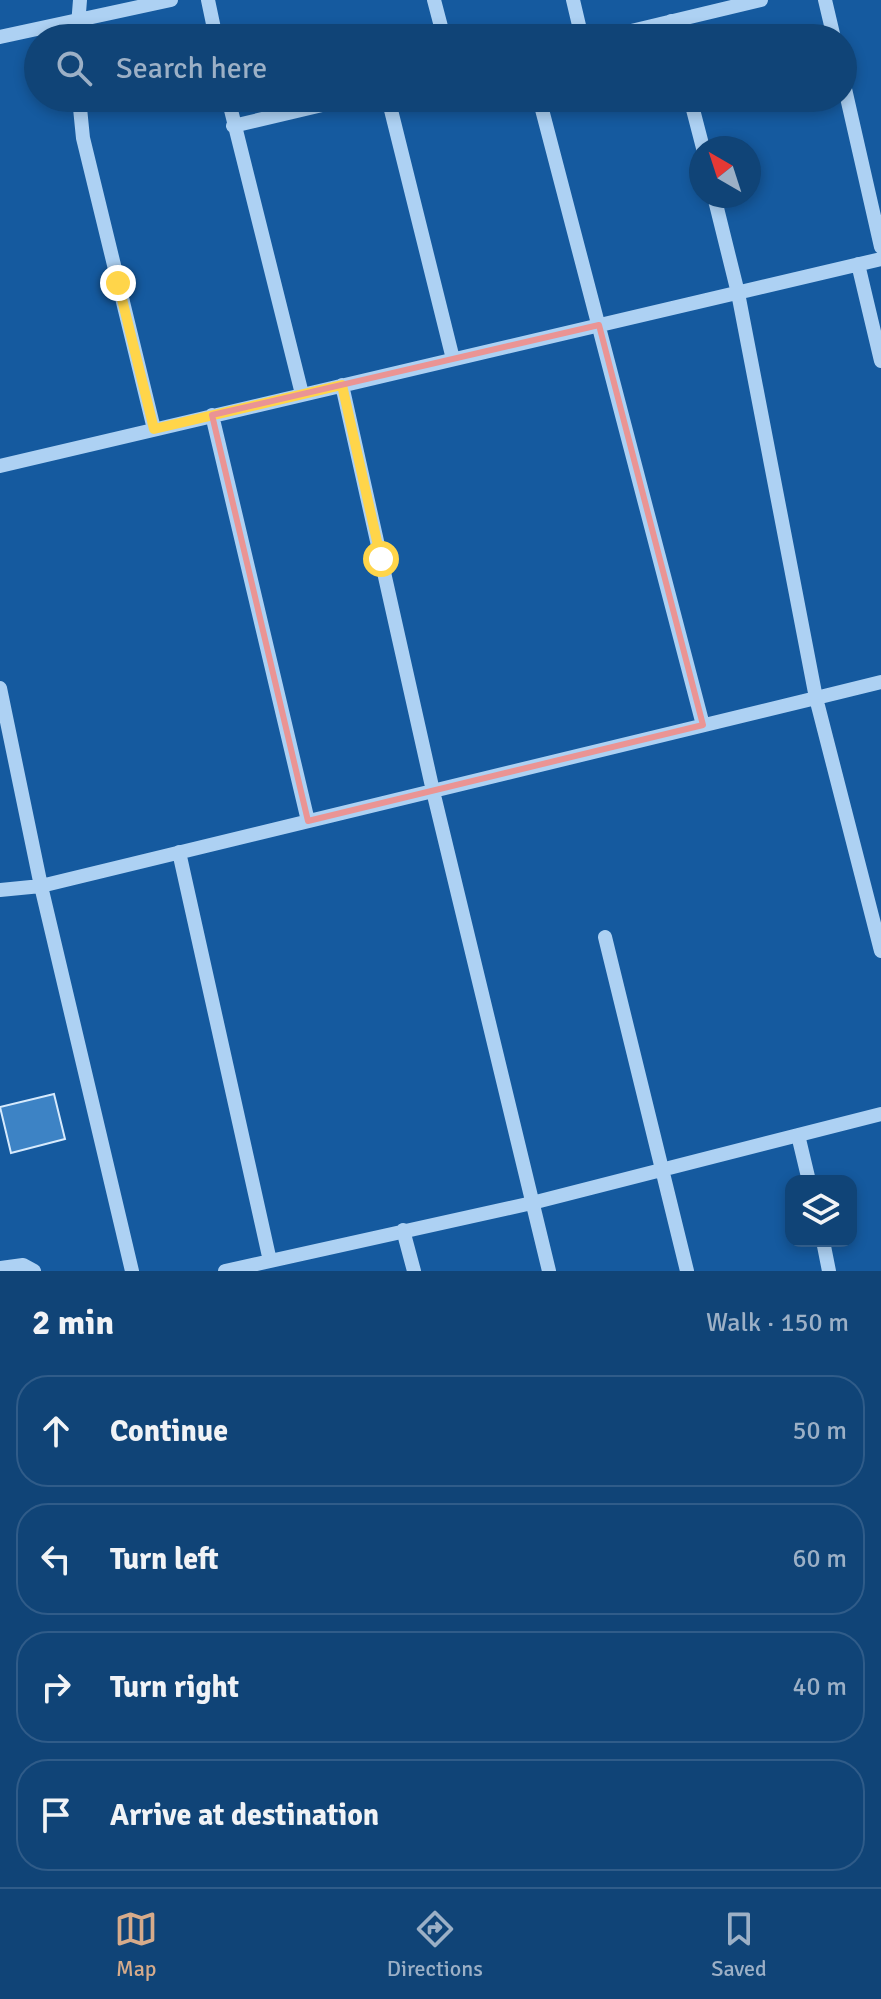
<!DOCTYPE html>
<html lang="en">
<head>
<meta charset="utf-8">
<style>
	:root { --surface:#104477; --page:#194b7c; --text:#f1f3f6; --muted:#9cb0c6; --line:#305c89; --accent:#d6ab8b }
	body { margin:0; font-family:Signika,sans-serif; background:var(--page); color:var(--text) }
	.controls { position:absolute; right:24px; bottom:24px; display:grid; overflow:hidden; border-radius:16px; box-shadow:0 4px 12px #0003 }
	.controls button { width:72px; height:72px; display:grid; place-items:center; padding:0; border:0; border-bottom:2px solid var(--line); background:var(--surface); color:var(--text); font:40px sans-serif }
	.compass { position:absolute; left:689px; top:136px; width:72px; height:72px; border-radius:50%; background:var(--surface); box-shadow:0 4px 12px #0003; rotate:321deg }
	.stop { position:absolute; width:24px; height:24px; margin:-18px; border:6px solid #ffd54a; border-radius:50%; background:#fff }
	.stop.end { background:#ffd54a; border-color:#fff; box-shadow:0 2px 8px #0008 }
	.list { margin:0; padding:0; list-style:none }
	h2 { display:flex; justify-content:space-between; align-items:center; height:104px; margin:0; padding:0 32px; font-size:34px }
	h2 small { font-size:26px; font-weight:400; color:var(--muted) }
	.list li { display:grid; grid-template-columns:52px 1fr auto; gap:24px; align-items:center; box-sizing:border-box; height:112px; margin:0 16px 16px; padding:0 16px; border:2px solid var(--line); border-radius:32px }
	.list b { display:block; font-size:30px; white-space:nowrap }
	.list em { font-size:26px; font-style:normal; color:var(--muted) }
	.icon { flex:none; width:44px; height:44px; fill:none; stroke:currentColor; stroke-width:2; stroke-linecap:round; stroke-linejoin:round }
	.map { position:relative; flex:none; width:881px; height:1271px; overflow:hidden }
	.search { position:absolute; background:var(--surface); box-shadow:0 4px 12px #0003; left:24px; right:24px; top:24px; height:88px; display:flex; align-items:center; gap:20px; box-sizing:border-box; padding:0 28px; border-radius:44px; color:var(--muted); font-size:30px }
	.sheet { height:616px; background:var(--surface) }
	nav { display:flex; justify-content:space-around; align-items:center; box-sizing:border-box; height:112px; border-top:2px solid var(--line); background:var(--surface); font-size:22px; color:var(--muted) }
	nav a { display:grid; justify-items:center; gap:4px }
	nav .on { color:var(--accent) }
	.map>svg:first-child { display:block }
	.building { fill:#3d83c5; stroke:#d6eafd; stroke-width:2 }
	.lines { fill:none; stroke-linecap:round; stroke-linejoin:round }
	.minor { stroke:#add1f3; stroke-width:14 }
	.route { stroke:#ffd54a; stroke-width:10 }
	.marked { fill:none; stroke:#ea9494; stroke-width:6; stroke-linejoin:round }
</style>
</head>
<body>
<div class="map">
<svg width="881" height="1271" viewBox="0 0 881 1271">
	<rect width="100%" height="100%" fill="#155a9f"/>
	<path class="building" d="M 54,1094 L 65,1139 L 11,1153 L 0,1107 Z"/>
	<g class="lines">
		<path class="minor" d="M 208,0 L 216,38
			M 434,0 L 444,38
			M 573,0 L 582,38
			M 825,0 L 834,38
			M 671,21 L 675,38
			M 0,37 L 171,0
			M 77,38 L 80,0
			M 602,38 L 761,0
			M 843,80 L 881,247
			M 79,98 L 83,138 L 154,429
			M 228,98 L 302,394
			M 388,98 L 453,359
			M 539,98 L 703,725
			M 690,98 L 703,148
			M 233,126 L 352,98
			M 858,264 L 881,361
			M 342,385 L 433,791 L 549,1271
			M 212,415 L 308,821
			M 0,466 L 881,259
			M 881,682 L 816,698 L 881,951
			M 0,688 L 41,886 L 132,1271
			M 179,852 L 270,1261
			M 0,890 L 41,886 L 816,698 L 738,293 L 714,196
			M 605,937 L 687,1271
			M 798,1135 L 809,1181
			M 403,1230 L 414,1271
			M 823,1241 L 829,1271
			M 0,1268 L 23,1265 L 34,1271
			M 225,1271 L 532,1203 L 881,1114"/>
	</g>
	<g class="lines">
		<path class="route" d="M 118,283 L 154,429 L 342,385 L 381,559"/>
	</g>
	<path class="marked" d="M 599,325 L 703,725 L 308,821 L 212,415 Z"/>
</svg>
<div class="controls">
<button><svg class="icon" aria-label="layers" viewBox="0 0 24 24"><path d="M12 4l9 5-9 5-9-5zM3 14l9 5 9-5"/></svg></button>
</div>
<svg class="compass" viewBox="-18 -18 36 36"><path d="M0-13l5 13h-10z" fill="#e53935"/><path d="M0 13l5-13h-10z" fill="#9cb0c6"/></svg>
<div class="stop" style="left:381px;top:559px"></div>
<div class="stop end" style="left:118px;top:283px"></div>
<div class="search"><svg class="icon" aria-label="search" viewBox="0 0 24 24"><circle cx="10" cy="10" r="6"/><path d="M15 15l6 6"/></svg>Search here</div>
</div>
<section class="sheet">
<h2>2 min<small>Walk · 150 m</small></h2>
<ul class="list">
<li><svg class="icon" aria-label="ahead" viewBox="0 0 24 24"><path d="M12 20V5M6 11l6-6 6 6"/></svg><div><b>Continue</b></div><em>50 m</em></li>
<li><svg class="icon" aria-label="left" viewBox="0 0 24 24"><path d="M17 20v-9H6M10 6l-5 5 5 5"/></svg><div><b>Turn left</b></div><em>60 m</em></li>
<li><svg class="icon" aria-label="right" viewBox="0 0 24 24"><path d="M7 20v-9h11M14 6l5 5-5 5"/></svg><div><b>Turn right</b></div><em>40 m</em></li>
<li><svg class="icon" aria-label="arrive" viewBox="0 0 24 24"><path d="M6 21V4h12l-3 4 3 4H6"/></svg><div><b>Arrive at destination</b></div></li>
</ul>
</section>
<nav>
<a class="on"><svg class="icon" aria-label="map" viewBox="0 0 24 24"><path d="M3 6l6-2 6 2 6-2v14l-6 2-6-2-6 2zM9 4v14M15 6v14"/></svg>Map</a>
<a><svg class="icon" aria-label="directions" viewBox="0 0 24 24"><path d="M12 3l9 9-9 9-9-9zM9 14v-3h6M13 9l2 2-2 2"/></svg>Directions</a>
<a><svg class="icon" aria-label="saved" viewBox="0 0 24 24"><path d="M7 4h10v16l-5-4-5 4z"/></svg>Saved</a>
</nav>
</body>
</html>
